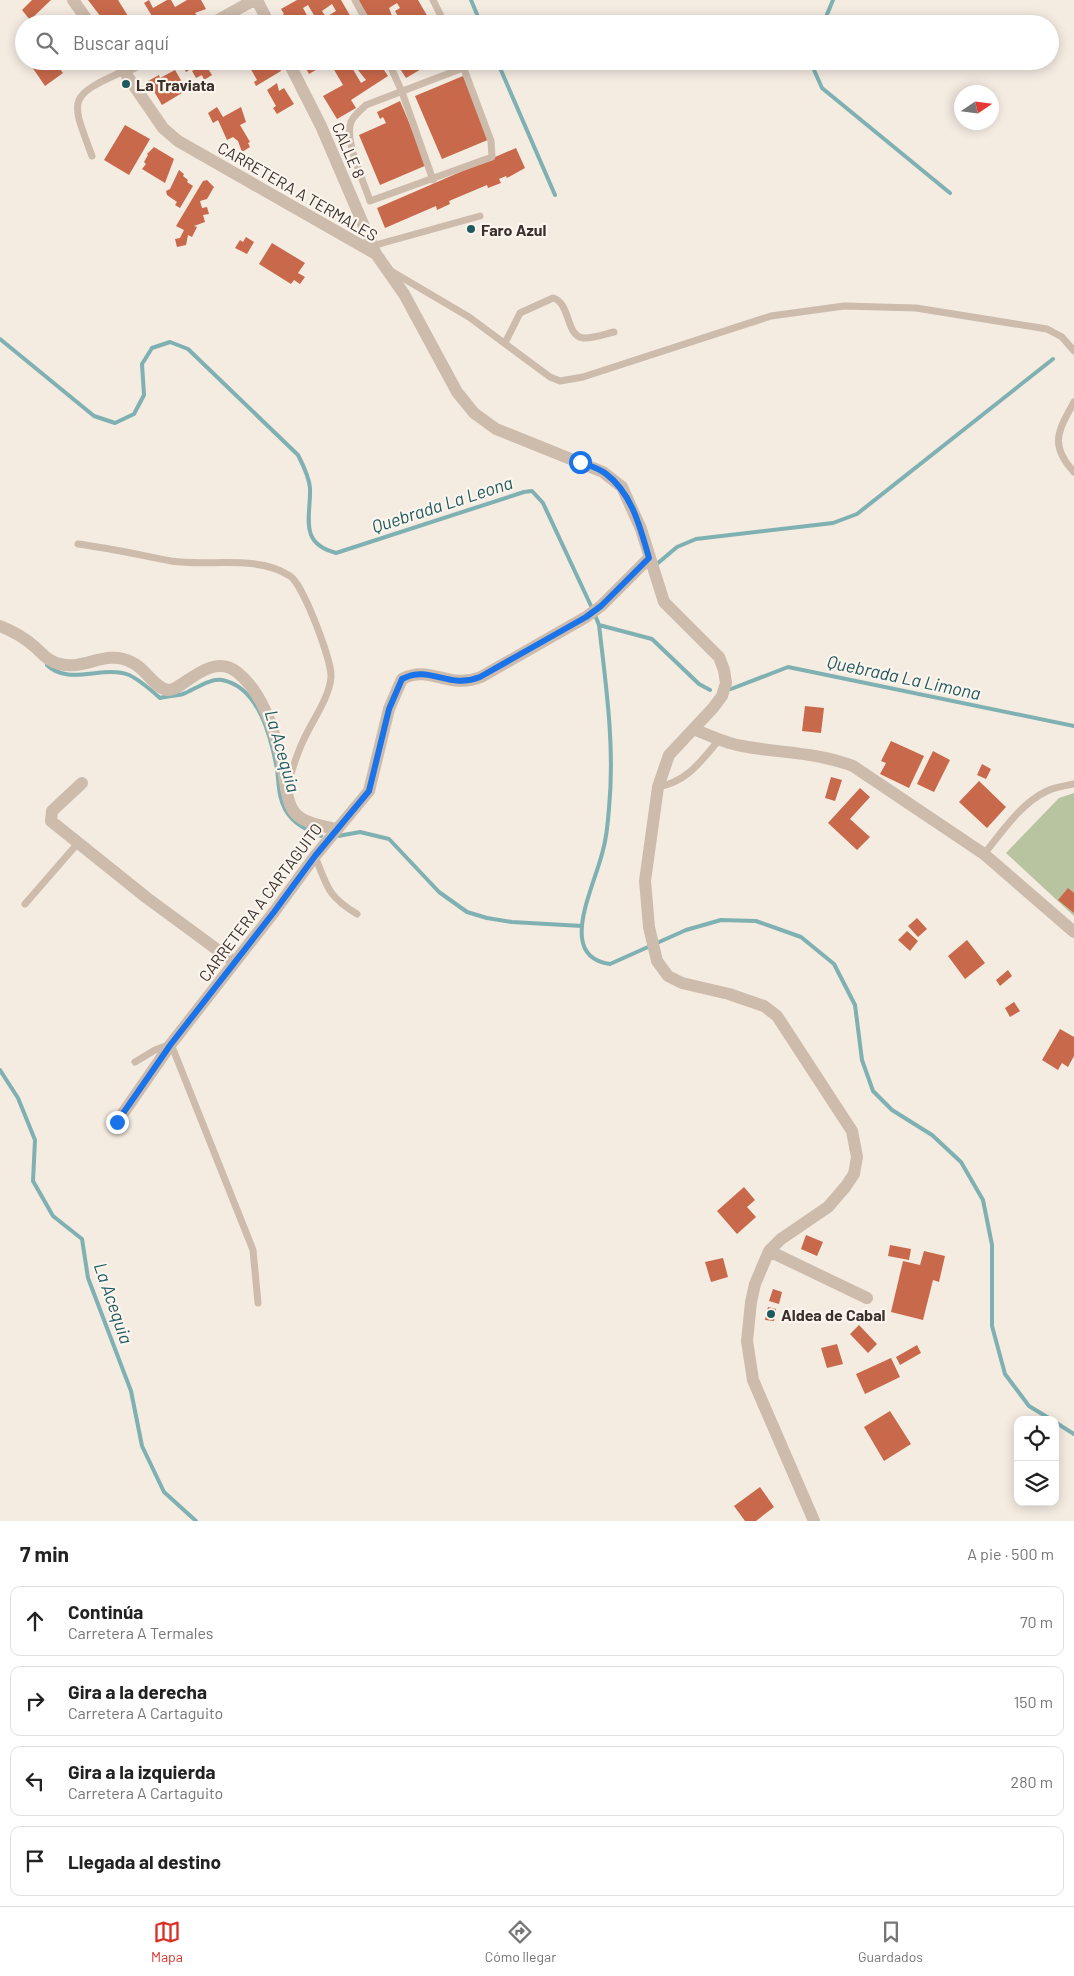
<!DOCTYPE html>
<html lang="es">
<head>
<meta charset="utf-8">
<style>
	:root { --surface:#fff; --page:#f6f6f6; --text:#222; --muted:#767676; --line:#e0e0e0; --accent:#d93025 }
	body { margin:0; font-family:Barlow,sans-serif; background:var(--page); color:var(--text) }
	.controls { position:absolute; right:15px; bottom:15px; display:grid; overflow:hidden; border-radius:10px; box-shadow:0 2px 12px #0003 }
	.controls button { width:45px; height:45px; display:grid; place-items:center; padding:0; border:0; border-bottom:1px solid var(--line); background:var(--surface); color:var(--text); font:25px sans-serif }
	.compass { position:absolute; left:954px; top:85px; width:45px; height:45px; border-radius:50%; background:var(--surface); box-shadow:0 2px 12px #0003; rotate:77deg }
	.stop { position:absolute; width:15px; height:15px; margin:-11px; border:4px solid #1a73e8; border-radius:50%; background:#fff }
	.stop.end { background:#1a73e8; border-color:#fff; box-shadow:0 1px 5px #0008 }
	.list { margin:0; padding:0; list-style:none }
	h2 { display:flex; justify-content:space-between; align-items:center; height:65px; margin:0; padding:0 20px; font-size:21px }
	h2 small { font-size:16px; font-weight:400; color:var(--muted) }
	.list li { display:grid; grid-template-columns:32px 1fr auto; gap:15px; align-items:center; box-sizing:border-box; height:70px; margin:0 10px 10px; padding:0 10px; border:1px solid var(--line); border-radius:10px }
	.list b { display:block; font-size:19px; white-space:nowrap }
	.list p { margin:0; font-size:16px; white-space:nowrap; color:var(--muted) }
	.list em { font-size:16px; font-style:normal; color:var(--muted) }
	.icon { flex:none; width:28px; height:28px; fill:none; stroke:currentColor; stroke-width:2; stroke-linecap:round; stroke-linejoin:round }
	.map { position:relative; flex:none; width:1074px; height:1521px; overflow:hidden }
	.search { position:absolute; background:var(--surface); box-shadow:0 2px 12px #0003; left:15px; right:15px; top:15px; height:55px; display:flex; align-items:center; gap:12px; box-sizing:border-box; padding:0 18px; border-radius:28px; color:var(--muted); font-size:19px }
	.sheet { height:385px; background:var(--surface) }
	nav { display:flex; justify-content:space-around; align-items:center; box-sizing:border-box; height:70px; border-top:1px solid var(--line); background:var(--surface); font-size:14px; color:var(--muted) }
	nav a { display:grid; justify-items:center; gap:2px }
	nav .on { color:var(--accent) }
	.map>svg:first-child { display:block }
	.green { fill:#b8c4a0 }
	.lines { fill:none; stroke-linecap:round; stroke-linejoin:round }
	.stream { stroke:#7fb0b2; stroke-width:4 }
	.building { fill:#c8694b; fill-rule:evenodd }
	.service { stroke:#cdbbac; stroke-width:7 }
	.minor { stroke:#cdbbac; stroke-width:12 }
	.route { stroke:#1a73e8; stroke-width:6 }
	.poi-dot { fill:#1f5a5e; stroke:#fbf5ee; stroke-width:2 }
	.labels { text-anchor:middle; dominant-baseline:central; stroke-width:4.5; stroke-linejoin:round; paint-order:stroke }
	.poi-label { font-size:16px; font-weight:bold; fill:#3b302b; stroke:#fbf5ee; text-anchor:start }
	.street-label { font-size:16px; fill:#3b302b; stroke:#fbf5ee }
	.water-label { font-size:18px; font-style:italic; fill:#1f5a5e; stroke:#fbf5ee }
</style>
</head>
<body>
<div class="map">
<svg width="1074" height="1521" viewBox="0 0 1074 1521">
	<rect width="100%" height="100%" fill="#f4ebe1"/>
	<path class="green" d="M 1074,793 L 1074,916 L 1006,853 L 1059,798 Z"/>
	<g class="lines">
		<path class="stream" d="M 471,0 L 481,24
			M 823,24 L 833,0
			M 497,61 L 555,195
			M 814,61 L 814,70 L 822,88 L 950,193
			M 0,339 L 94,416 L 115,423 L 134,414 L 144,395 L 142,364 L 152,348 L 170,342 L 188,349 L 298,455 C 303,465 309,476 310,488 C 311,517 298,543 336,553 L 524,492 L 532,491 L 543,503 L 592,608
			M 658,563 L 677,547 L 696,539 L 833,523 L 857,514 L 1053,359
			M 595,615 L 599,625 C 606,686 615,747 609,808 C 608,822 607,836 603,850 C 597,876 579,912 582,938 C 584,955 595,962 610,964 L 686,930 L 721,920 L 756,921 L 801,937 L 834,964 L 855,1005 L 862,1060 L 873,1091 L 892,1110 L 932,1135 L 961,1162 L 983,1200 L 992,1245 L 992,1326 L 1005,1374 L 1029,1406 L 1052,1420
			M 599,625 L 652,639 L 699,684 L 710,690
			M 47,665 C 68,686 103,665 129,675 C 140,680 151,690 160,698 C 168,696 176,696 183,694 C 194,690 209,678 222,680 C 259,687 271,737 277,769 C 279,783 278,796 285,809 C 293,824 307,830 321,836
			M 731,689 L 788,667 L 1074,726
			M 338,836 L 360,832 L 389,839 L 439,892 L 467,912 L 487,918 L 512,922 L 582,926
			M 0,1070 L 18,1098 L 35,1140 L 33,1181 L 53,1216 L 82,1239 L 88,1278 L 131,1391 L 142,1446 L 164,1492 L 196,1521
			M 1055,1422 L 1074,1434"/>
	</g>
	<path class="building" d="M 32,0 L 51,0 L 30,20 L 22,10 Z
		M 88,0 L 118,0 L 133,24 L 111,24 L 108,19 L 104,21 Z
		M 149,0 L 153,8 L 167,0 L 171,0 L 175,7 L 187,0 L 201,0 L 206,9 L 195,13 L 198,17 L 186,24 L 150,24 L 155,21 L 144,3 Z
		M 297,0 L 341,0 L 355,24 L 325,24 L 323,19 L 318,22 L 308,5 L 303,8 L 310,21 L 305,24 L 282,24 L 278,18 L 284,14 L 281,9 ZM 332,4 L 336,11 L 326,17 L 322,11 Z
		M 358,0 L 418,0 L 432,24 L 373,24 ZM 397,3 L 400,8 L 395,11 L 399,18 L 394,21 L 389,8 Z
		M 33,61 L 54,61 L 63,73 L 45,86 L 30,64 Z
		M 189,61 L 194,67 L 186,72 L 182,65 Z
		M 194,61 L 216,61 L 207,67 L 212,75 L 204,80 L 202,75 L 196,78 L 192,71 L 198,68 Z
		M 246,61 L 269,61 L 273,69 L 279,66 L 281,71 L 256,86 L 254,82 L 257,80 Z
		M 302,61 L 322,61 L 324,65 L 309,74 Z
		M 345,61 L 378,61 L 388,76 L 351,100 L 356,108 L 337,119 L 323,96 L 343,85 L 333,68 ZM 354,65 L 366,80 L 361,83 L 351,66 Z
		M 395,61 L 425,61 L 428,65 L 406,78 Z
		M 175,70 L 182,82 L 174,87 L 176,91 L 185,86 L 187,90 L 162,105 L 148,81 L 159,75 L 160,78 Z
		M 463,76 L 490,139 L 442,159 L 415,96 Z
		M 277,83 L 279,91 L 284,88 L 294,104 L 277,114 L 273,108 L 276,106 L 267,90 Z
		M 400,101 L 427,165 L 380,185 L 359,135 L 386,123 L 383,117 L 380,119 L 377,112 Z
		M 217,107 L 223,117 L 241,107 L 246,122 L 240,125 L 250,142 L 248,143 L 250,147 L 242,152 L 238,141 L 233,137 L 227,140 L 218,120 L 213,123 L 208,113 Z
		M 125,125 L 150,139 L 129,175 L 104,160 Z
		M 154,147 L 174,159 L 165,183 L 142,169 L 146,164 L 144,162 L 148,155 L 147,154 Z
		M 516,148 L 525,168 L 507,178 L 506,176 L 499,179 L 501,183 L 488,188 L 487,185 L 449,201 L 450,204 L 437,210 L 436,206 L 385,228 L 377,208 Z
		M 179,170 L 184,174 L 183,176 L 188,180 L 187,182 L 193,186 L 180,208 L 175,205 L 177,202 L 167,195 L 166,191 L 170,189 Z
		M 207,180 L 214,187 L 207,199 L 200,201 L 202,208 L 207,207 L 209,214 L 203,215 L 205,222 L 194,226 L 197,227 L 192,237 L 188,235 L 186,245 L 177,247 L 175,239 L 180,238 L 184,230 L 176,226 L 203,181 Z
		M 246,237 L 254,242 L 247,254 L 235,248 L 240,240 L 243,242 Z
		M 272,243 L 305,263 L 298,273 L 305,277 L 300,284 L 294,280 L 291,284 L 259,264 Z
		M 805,706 L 824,708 L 821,733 L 802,731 Z
		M 891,741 L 924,756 L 909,788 L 880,774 L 886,763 L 881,761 Z
		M 933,751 L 950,760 L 934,792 L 917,784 Z
		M 982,764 L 991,769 L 986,779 L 977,775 Z
		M 831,777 L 842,780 L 835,801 L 825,798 Z
		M 979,781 L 1006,807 L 987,828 L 959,802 Z
		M 860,788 L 870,797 L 850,819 L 870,837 L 857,850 L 828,823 Z
		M 1068,888 L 1074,893 L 1074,913 L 1058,900 Z
		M 917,918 L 927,929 L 918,937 L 908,926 Z
		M 907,931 L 918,941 L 910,951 L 898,940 Z
		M 967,940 L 985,963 L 965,979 L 948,956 Z
		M 1008,970 L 1012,976 L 1000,986 L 996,980 Z
		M 1014,1002 L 1020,1011 L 1010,1017 L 1005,1008 Z
		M 1060,1029 L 1074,1037 L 1074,1056 L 1068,1067 L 1062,1063 L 1058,1070 L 1042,1060 Z
		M 744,1187 L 755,1200 L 747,1207 L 756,1217 L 737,1234 L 717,1211 Z
		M 806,1235 L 823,1242 L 817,1256 L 801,1249 Z
		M 890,1245 L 911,1249 L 909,1260 L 888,1256 Z
		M 924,1251 L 945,1256 L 939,1282 L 933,1280 L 923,1320 L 891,1312 L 903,1261 L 920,1265 Z
		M 723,1258 L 728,1277 L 711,1282 L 705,1262 Z
		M 773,1289 L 782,1292 L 779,1304 L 769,1301 Z
		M 768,1307 L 776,1309 L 774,1321 L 765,1320 Z
		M 859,1325 L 877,1344 L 868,1353 L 850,1334 Z
		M 837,1344 L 843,1364 L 827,1368 L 821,1348 Z
		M 917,1345 L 921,1353 L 900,1365 L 896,1357 Z
		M 891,1358 L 900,1377 L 865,1394 L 856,1374 Z
		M 890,1411 L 911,1444 L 884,1461 L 864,1427 Z
		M 760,1487 L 774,1507 L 756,1521 L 745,1521 L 734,1506 Z"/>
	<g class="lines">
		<path class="service" d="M 355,0 L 368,24
			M 433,0 L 445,24
			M 388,61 L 402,92 L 433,180
			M 461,61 L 491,141 L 492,157 L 370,201 C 364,182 344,141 351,122 C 354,115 361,110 366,105 L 463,68
			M 92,156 C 71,99 66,97 124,71
			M 372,246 L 480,216
			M 391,271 L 469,317 L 550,377 L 560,381 L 583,377 L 771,316 L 844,306 L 916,308 L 1047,329 L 1062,337 L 1074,351
			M 505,343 L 520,313 L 553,298 C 571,303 565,335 583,338 C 592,339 605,334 614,332
			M 1074,402 C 1058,431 1049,445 1074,472
			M 78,544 C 109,548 140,555 171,561 C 209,567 256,554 290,576 C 303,584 332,661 331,677 C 329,699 313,719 304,739 C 297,753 293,768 288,782
			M 658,787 C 688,781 700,762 719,740
			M 984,854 C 1002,832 1021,803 1047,791 C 1055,787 1065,786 1074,784
			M 315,856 C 327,886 327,896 357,914
			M 25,904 L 78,843
			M 135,1062 L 155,1050 L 171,1044 L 253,1250 L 258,1303"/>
		<path class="minor" d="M 73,0 L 90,24
			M 257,0 L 269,24
			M 211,24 L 254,0
			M 117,61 L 163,128 L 178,141 L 376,254 L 404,294 L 457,392 L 474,413 L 496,429 L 603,472 L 622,487 L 641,529 L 664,602 L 719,657 L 724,670 L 726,683 L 722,696 L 713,708 L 669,755 L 658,787 L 645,881 L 649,927 L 657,961 L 668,976 L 682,983 L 729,994 L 764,1006 L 777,1016 L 852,1131 L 857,1157 L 854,1174 L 846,1186 L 828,1207 L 781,1239 L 769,1251 L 755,1284 L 751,1302 L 747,1341 L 753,1380 L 814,1521
			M 288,61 L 321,126 L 376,254
			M 124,71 L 143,61
			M 0,626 C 13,631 25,638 35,647 C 43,654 49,662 60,664 C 85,671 106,648 133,663 C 146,669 154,688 168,690 C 181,692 210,651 237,672 C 262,692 273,727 281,758 C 285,773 285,805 297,815 C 307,824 324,826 336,829
			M 694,729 C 710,736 725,743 742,746 C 779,753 817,752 853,766 L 984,854 L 1074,932
			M 82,783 L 52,811 L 51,821 L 147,898 L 234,962
			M 117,1122 L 171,1044 L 274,912 L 315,856 L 369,791 L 389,709 L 402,679 C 430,664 448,690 481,677 L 586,617 L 601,606 L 649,558
			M 769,1251 L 867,1298"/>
	</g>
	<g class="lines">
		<path class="route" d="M 117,1122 L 171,1044 L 274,912 L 315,856 L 369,791 L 389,709 L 402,679 C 430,664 448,690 480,677 L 586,617 L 601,606 L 649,558 C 640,527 632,493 605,473 C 598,468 588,465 580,462"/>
	</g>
	<g class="poi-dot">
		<circle cx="126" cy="84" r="5"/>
		<circle cx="471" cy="229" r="5"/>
		<circle cx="771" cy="1314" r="5"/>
	</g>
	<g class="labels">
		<g class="poi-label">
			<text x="136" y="84">La Traviata</text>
			<text x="481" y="229">Faro Azul</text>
			<text x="781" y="1314">Aldea de Cabal</text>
		</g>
		<g class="street-label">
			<text transform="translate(349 150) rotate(67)">CALLE 8</text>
			<text transform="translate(298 191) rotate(30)">CARRETERA A TERMALES</text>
			<text transform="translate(260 902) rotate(-53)">CARRETERA A CARTAGUITO</text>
		</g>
		<g class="water-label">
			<text transform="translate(442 504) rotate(-18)">Quebrada La Leona</text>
			<text transform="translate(904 677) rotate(12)">Quebrada La Limona</text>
			<text transform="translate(283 751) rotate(74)">La Acequia</text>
			<text transform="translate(114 1303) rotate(71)">La Acequia</text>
		</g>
	</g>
</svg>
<div class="controls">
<button><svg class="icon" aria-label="locate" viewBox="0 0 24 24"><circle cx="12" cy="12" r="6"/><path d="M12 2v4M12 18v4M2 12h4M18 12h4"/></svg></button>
<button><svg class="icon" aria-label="layers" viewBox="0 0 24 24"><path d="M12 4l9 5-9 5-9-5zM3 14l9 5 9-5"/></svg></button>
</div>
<svg class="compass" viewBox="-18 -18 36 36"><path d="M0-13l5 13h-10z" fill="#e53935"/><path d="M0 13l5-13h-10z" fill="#767676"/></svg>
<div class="stop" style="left:580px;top:462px"></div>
<div class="stop end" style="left:117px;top:1122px"></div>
<div class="search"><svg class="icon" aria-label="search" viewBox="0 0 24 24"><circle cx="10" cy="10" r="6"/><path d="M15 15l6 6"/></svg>Buscar aquí</div>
</div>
<section class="sheet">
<h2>7 min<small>A pie · 500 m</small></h2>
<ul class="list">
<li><svg class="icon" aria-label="ahead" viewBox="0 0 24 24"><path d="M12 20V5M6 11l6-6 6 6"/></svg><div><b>Continúa</b><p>Carretera A Termales</p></div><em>70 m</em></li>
<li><svg class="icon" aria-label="right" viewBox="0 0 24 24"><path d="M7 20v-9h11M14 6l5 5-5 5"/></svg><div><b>Gira a la derecha</b><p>Carretera A Cartaguito</p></div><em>150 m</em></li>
<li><svg class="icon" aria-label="left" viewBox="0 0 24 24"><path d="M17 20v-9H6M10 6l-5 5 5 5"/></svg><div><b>Gira a la izquierda</b><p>Carretera A Cartaguito</p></div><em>280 m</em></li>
<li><svg class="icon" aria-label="arrive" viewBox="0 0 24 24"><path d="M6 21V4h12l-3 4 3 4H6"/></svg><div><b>Llegada al destino</b></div></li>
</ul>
</section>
<nav>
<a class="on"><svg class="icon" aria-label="map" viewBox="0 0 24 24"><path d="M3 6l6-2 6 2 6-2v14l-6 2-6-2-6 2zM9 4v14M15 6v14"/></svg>Mapa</a>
<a><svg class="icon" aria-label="directions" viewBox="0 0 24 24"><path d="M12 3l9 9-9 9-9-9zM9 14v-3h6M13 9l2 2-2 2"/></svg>Cómo llegar</a>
<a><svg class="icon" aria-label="saved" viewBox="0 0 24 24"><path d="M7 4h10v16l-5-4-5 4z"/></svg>Guardados</a>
</nav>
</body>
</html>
